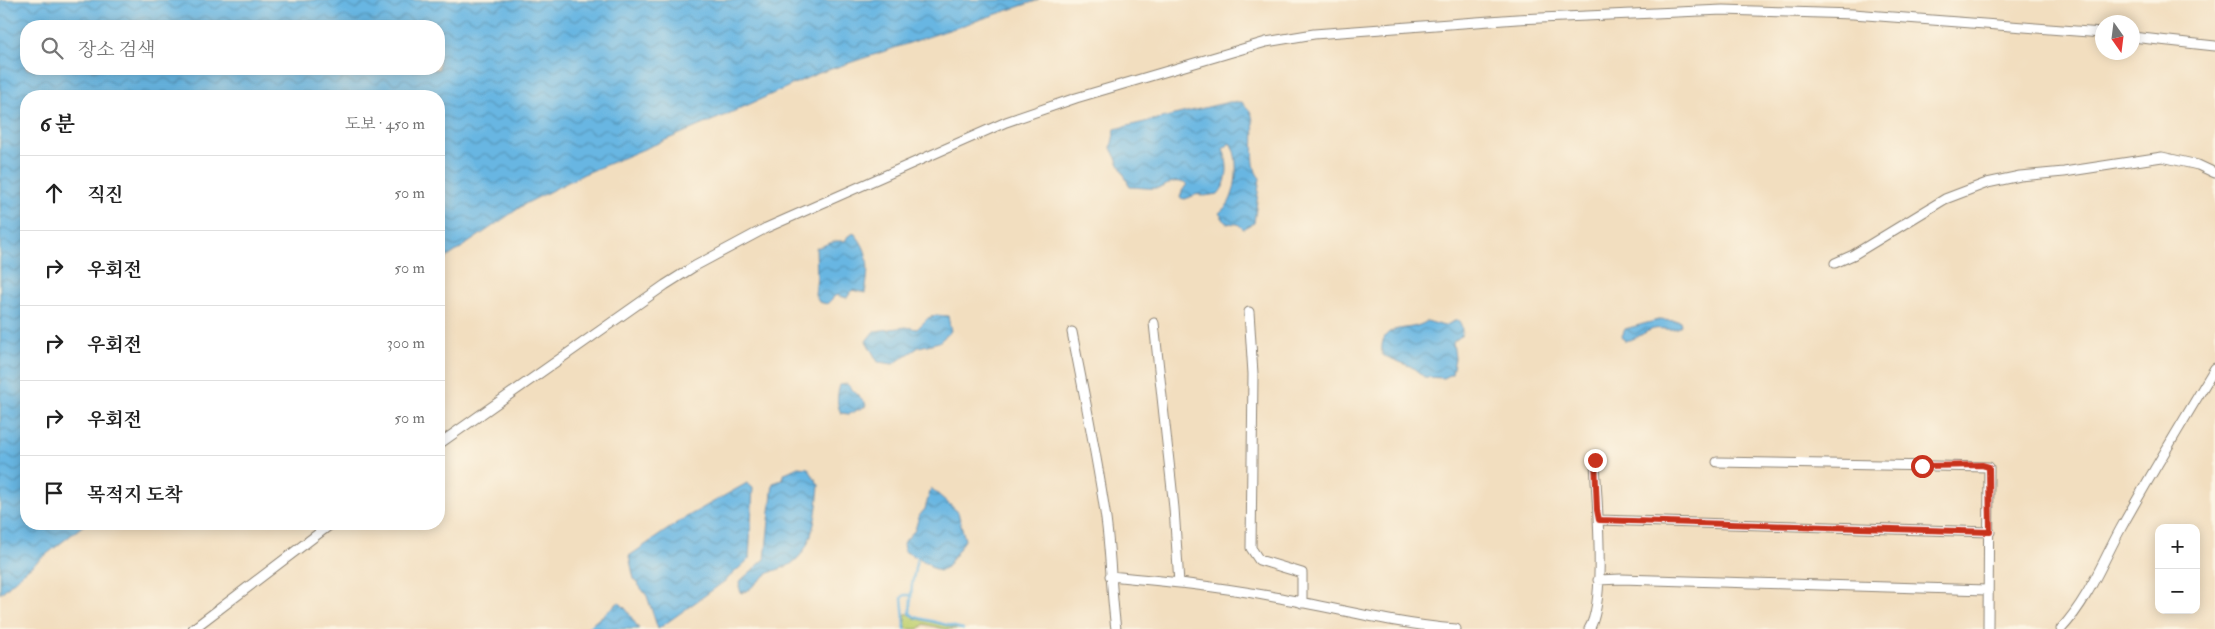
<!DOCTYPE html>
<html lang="ko">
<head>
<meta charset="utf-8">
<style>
	:root { --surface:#fff; --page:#f6f6f6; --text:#222; --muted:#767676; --line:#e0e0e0 }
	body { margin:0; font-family:"IM FELL Double Pica","Noto Serif KR",serif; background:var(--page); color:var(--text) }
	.controls { position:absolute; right:15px; bottom:15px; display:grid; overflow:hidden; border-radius:10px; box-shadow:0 2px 12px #0003 }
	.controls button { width:45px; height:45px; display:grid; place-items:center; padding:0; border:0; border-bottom:1px solid var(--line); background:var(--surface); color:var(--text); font:25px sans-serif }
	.compass { position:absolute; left:2095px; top:15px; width:45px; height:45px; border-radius:50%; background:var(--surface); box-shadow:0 2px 12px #0003; rotate:166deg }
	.stop { position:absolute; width:15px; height:15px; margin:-11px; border:4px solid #c8321e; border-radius:50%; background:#fff }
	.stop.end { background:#c8321e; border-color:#fff; box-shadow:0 1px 5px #0008 }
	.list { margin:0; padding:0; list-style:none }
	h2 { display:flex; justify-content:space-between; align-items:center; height:65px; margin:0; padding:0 20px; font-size:21px }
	h2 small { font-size:16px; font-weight:400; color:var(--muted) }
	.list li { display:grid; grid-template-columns:32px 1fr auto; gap:15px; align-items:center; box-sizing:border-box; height:75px; padding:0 20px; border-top:1px solid var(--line) }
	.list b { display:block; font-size:19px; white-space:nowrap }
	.list em { font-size:16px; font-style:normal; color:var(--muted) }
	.icon { flex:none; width:28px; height:28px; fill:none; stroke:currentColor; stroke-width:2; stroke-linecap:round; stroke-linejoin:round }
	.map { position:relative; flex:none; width:2215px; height:629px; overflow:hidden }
	.search { position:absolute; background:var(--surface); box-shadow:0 2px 12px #0003; left:20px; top:20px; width:425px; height:55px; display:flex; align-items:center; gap:12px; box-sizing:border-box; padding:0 18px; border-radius:20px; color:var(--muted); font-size:19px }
	.panel { position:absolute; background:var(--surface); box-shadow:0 2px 12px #0003; left:20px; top:90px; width:425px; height:440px; border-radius:20px }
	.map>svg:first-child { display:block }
	.grass { fill:#c2d275; stroke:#767e50 }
	.water { fill:url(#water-waves); stroke:#4a7086; fill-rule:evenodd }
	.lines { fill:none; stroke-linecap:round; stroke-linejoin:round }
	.stream { stroke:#68b6e2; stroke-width:2.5 }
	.minor-casing { stroke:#8e8475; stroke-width:11 }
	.minor { stroke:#fff; stroke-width:9 }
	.route { stroke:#c8321e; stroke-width:6 }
</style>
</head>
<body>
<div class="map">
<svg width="2215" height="629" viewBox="0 0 2215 629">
	<defs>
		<pattern id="water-waves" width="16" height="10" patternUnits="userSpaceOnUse" patternTransform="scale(1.25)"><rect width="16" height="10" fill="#68b6e2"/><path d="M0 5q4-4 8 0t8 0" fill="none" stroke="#5694b7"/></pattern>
	</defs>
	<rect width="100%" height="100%" fill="#fcf5e5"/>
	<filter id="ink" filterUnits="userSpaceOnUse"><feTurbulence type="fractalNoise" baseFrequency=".02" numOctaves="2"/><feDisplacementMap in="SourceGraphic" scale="10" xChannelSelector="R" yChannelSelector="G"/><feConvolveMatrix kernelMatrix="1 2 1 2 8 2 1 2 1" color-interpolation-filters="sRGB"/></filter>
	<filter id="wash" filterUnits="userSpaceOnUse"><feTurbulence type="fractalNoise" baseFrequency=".0096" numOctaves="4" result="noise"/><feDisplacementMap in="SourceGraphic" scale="20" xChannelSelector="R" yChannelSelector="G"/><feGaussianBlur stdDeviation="1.12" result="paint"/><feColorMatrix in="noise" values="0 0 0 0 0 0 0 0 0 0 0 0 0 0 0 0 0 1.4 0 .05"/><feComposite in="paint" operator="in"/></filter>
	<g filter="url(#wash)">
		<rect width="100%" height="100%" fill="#f2debf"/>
		<path class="grass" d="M 905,614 L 909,614 L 914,618 L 960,629 L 945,629 L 924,624 L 919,629 L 906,629 Z"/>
		<path class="water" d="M 0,0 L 1039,0 L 816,74 L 728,114 L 584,174 L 525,204 L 439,263 L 439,96 L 26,96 L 26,524 L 85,524 L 24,572 L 0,594 ZM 26,26 L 439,26 L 439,69 L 26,69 Z
			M 1229,102 L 1242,102 C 1244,105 1248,108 1250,111 C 1259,127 1247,166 1260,178 L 1254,223 L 1243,229 L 1238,224 L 1226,223 L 1219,213 C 1222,210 1226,207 1228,204 C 1237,190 1240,157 1230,143 L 1223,149 C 1229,164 1229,182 1218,194 L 1204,196 L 1198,194 L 1185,199 L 1180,198 L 1182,191 L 1187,184 C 1168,177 1169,188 1156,188 C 1148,189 1139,187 1130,187 L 1111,148 L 1115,129 Z
			M 854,233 C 871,252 869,270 865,293 L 852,290 L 847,298 L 836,295 L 827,304 L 819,302 L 815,295 L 817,276 L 816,248 L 836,241 L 845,241 L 848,236 Z
			M 936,315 L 948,316 L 951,331 L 939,342 L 919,347 L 893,364 L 878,362 L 866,341 L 874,331 L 906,327 L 917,329 L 928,318 Z
			M 1457,320 C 1462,325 1463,330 1461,336 L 1453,342 L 1455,358 L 1452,374 L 1444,378 L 1424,377 L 1412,367 L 1382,355 C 1379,318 1409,335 1427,321 L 1444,326 Z
			M 1658,320 L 1680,321 L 1681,325 C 1673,333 1664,327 1654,329 C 1644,331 1634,342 1624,340 L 1622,336 L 1625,329 Z
			M 847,384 L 865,402 L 866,406 L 849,414 L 841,413 C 836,404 837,395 840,385 Z
			M 798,467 L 808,468 L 819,485 C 817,511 814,549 791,564 C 786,568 775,569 766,575 C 759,580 750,591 741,593 L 739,586 L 740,581 L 765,559 L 773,483 L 782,480 L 785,473 Z
			M 747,483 L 753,488 L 749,559 L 725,581 L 658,629 L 647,596 L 634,579 L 629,556 L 683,519 Z
			M 931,488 L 958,512 L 965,540 L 947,567 L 939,571 L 931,567 L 929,564 L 904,551 L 903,543 L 915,530 L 919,516 L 925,509 Z
			M 619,602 L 626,609 L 639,629 L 586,629 Z"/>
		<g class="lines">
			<path class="stream" d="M 917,558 L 912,585 L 910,613 L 915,617 L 963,629
				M 905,629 L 902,598 L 904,595 L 910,595"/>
		</g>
	</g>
	<g filter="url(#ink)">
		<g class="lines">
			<g class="minor-casing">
				<path id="minor" d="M 2132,37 L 2215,46
					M 1835,263 L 1853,255 L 1945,199 L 1987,183 L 2020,176 L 2064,172 L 2162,157 L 2198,165 L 2215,173
					M 1249,312 L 1253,374 L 1251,548 L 1259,560 L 1302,573 L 1302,603
					M 1154,323 L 1174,508 L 1179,583
					M 1072,332 C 1084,394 1097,456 1106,519 C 1111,556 1111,592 1116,629
					M 439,444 L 665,285 L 695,266 L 766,228 L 1006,122 L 1076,98 L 1266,42 L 1314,34 L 1517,19 L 1723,10 L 1853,14 L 2102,33
					M 1717,462 L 1989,467 L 1988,629
					M 1599,520 L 1990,532
					M 1110,576 C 1163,581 1216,586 1269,596 C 1331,607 1393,624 1456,629
					M 1598,580 L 1621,579 L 1987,590
					M 193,629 L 331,524
					M 1589,629 C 1607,602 1596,496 1595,460
					M 2061,629 C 2088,600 2102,563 2121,528 C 2151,474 2183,421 2215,368"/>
			</g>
			<use href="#minor" class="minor"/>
		</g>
	</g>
	<g class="lines" filter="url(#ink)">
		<path class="route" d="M 1595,460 L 1597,510 L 1599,520 L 1990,532 L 1989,467 L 1982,465 L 1922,466"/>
	</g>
</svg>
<div class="controls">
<button>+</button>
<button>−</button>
</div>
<svg class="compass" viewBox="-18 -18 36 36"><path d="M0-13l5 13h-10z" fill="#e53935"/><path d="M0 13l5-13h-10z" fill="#767676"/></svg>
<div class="stop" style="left:1922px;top:466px"></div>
<div class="stop end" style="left:1595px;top:460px"></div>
<div class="search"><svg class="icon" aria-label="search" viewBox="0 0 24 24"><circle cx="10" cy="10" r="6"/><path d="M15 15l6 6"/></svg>장소 검색</div>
<section class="panel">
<h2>6 분<small>도보 · 450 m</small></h2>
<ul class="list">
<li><svg class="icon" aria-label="ahead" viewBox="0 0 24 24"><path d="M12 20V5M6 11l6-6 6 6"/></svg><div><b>직진</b></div><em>50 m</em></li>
<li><svg class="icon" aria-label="right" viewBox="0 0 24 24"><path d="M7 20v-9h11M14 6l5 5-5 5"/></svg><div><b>우회전</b></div><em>50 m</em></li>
<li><svg class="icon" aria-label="right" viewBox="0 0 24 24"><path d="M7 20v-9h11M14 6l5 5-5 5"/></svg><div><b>우회전</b></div><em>300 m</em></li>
<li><svg class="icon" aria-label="right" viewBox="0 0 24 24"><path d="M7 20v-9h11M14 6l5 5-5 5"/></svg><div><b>우회전</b></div><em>50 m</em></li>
<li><svg class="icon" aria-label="arrive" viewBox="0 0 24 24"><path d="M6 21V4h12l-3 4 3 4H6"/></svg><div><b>목적지 도착</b></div></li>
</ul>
</section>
</div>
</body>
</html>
